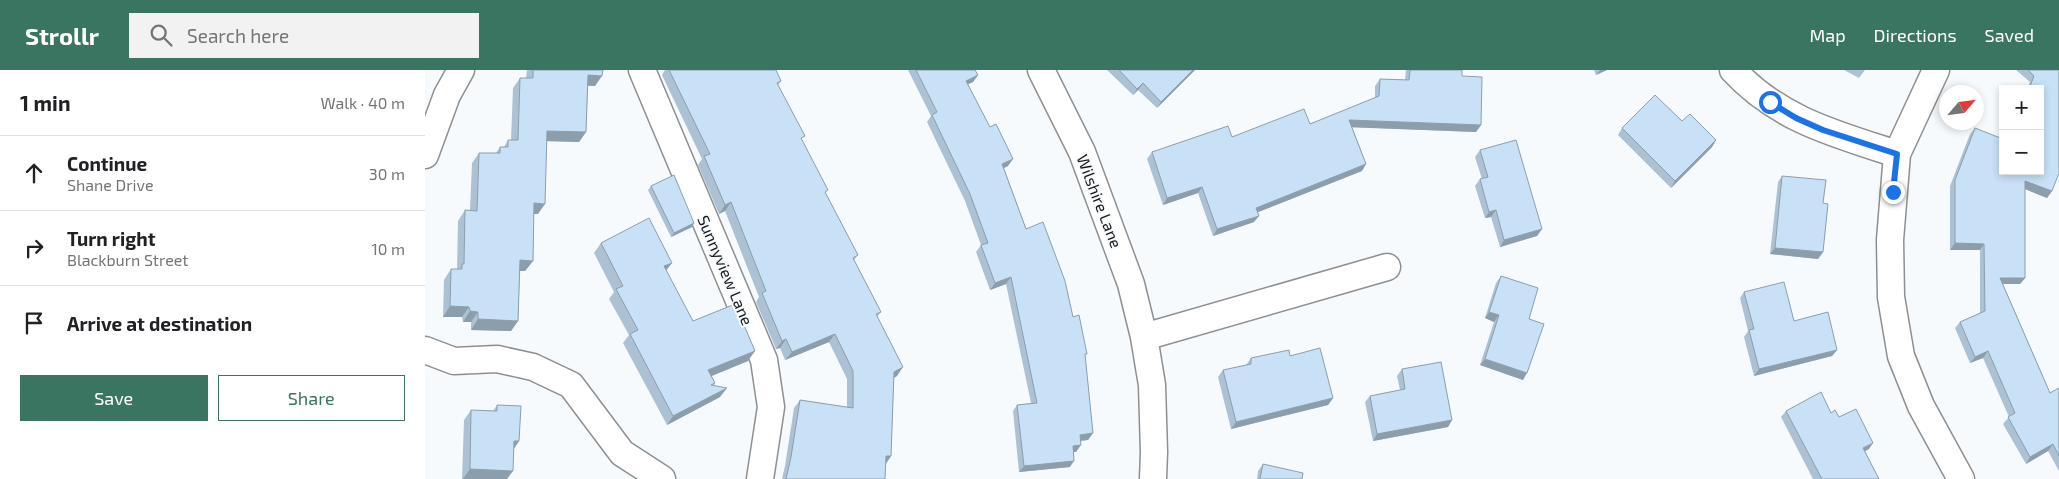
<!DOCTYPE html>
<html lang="en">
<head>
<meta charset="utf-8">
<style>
	:root { --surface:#fff; --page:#f2f2f2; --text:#202124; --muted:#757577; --line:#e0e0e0; --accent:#397561 }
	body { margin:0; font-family:"Exo 2",sans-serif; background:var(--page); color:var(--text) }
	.controls { position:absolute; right:15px; top:15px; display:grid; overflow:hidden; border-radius:0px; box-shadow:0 2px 8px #0003 }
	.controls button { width:45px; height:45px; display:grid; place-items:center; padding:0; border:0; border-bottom:1px solid var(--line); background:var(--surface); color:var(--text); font:25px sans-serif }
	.compass { position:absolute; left:1514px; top:15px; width:45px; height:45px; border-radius:50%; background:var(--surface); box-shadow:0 2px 8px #0003; rotate:62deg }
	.stop { position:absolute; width:15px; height:15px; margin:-11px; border:4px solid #1a73e8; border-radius:50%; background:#fff }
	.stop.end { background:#1a73e8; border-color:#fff; box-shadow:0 1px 5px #0008 }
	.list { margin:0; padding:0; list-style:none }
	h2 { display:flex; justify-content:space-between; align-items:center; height:65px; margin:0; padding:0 20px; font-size:21px }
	h2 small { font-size:16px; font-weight:400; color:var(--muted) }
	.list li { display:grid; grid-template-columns:32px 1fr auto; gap:15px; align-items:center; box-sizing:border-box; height:75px; padding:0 20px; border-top:1px solid var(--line) }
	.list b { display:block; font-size:19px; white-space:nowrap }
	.list p { margin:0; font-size:16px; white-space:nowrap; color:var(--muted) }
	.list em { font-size:16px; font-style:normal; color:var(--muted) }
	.actions { display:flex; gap:10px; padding:15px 20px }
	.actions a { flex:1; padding:11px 0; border:1px solid var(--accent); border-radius:0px; text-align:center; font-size:18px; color:var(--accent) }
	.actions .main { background:var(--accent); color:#fff }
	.icon { flex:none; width:28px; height:28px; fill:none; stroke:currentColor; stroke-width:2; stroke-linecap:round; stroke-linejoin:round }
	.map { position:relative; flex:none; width:1634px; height:409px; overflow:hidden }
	header { display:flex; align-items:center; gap:30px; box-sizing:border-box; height:70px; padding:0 25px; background:var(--accent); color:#fff }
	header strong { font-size:24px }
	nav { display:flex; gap:28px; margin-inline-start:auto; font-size:18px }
	.search { width:350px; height:45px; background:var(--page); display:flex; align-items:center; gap:12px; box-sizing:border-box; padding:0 18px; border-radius:0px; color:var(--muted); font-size:19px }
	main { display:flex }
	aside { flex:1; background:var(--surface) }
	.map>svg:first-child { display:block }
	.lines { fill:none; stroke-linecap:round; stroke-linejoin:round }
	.street-casing { stroke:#8d8f91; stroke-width:29 }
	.street { stroke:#fff; stroke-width:26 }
	.wall { fill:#acc2d4 }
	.shaded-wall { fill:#8c9eac }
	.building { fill:#c8e1f6; stroke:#8c9eac }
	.route { stroke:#1a73e8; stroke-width:6 }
	.labels { text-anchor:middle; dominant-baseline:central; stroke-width:4; stroke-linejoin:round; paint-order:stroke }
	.street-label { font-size:16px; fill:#171818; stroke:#f7fafc }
</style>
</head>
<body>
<header>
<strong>Strollr</strong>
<div class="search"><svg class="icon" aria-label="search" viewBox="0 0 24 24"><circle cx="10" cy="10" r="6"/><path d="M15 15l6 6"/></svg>Search here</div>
<nav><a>Map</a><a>Directions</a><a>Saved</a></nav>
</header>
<main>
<aside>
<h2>1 min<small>Walk · 40 m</small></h2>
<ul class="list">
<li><svg class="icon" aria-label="ahead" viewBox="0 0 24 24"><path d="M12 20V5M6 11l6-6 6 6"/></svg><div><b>Continue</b><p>Shane Drive</p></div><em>30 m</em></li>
<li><svg class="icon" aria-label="right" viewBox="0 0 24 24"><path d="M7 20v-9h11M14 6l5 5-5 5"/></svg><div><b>Turn right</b><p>Blackburn Street</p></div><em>10 m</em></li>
<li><svg class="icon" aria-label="arrive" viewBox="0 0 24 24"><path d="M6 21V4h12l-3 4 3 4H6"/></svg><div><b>Arrive at destination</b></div></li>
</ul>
<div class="actions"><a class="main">Save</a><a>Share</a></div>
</aside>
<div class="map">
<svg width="1634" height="409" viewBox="0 0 1634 409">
	<rect width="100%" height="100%" fill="#f7fafc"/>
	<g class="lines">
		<g class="street-casing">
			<path id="street" d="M 217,0 L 339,290 L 346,337 L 335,409
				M 616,0 L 657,82 L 706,214 L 719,267 L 727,315 L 729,382 L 728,409
				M 1308,0 C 1353,49 1410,64 1472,84
				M 1511,0 L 1472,84 L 1465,170 L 1466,227 L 1476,286 L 1496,336 L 1536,409
				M 0,85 L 22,25 L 36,0
				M 719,267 L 962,197
				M 0,280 L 29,291 L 72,289 L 108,297 L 146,315 L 197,383 L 237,409"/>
		</g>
		<use href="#street" class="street"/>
	</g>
	<path class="wall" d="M 102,0 L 178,0 L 170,16 L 163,16 L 161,62 L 154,72 L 122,71 L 113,144 L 109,144 L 108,191 L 100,201 L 95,201 L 93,251 L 86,261 L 46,260 L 46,252 L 38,252 L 37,247 L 18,247 L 19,210 L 26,199 L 32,199 L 33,151 L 40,140 L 45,140 L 47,93 L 54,83 L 71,83 L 75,77 L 79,77 L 83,70 L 86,70 L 88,18 L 95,8 L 101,8 Z
		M 240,0 L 351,0 L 356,11 L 353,15 L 401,124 L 433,185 L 429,190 L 456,242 L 452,247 L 472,306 L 469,308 L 466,386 L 460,395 L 460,409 L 357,409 L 360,396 L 369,338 L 375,330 L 422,337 L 422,309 L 404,272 L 360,290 L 355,278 L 351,279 L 331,232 L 334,227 L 300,141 L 294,144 L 273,95 L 277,89 L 237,5 Z
		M 483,0 L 550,0 L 553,5 L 548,12 L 543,14 L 583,96 L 579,98 L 601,159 L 648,247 L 660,287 L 668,363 L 663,370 L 656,371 L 651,382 L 648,382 L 645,397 L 594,402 L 588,341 L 592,335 L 606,333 L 581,214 L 565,220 L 551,182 L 556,175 L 540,131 L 502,52 L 506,46 Z
		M 682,0 L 770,0 L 732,38 L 713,20 L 708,25 Z
		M 981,0 L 1037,0 L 1037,6 L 1056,55 L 1051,62 L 927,57 L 941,94 L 937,101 L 832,142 L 829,152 L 788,166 L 773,123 L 738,135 L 722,89 L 727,82 L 807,67 L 885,54 L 950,28 L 950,16 L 955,9 L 980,10 Z
		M 1169,0 L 1182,0 L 1171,5 Z
		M 1419,0 L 1440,0 L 1434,8 Z
		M 1591,0 L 1634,0 L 1627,121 L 1622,128 L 1600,119 L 1600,208 L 1595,214 L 1578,214 L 1625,323 L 1634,318 L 1634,401 L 1623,381 L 1601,394 L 1578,354 L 1584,347 L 1558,288 L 1545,293 L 1530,258 L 1535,252 L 1555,243 L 1555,180 L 1525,180 L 1525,116 L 1545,64 L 1550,58 L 1578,101 L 1615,19 L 1602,19 L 1605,12 Z
		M 1257,51 L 1291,70 L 1287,77 L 1246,118 L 1193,65 L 1197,58 Z
		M 1055,80 L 1117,159 L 1112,166 L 1075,177 L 1066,147 L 1060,148 L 1050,116 L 1055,109 L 1057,109 L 1050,87 Z
		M 1357,106 L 1398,133 L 1398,182 L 1393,189 L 1345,184 L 1353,112 Z
		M 226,116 L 269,153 L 267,157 L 246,167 L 223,120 Z
		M 176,173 L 241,201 L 268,251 L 323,291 L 286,306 L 290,313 L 289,316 L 295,327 L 242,355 L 198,273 L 204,265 L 184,229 L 189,222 L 169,183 Z
		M 1076,206 L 1104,249 L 1098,310 L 1055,295 L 1069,252 L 1060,248 L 1071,213 Z
		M 1319,222 L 1369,251 L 1412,280 L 1407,286 L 1329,306 L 1319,267 L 1323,261 L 1315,228 Z
		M 865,286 L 908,328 L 903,335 L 806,359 L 793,307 L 798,300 L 821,295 L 826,288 Z
		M 977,299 L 1027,350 L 1023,357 L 948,371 L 940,332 L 945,326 L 975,320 L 972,306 Z
		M 72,335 L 94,371 L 89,379 L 82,409 L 37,409 L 39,350 L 46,340 L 68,341 Z
		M 1361,341 L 1406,343 L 1414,347 L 1444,379 L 1439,381 L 1454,409 L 1388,409 L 1356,347 Z
		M 838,394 L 877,409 L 832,409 L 833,401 Z"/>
	<path class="shaded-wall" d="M 768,0 L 770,0 L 732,38 L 736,32 Z
		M 1175,0 L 1182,0 L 1171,5 Z
		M 163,5 L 177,6 L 170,16 L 156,15 Z
		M 553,5 L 548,12 L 537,17 L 541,11 Z
		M 718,13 L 713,20 L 708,25 L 712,19 Z
		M 924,50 L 1056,55 L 1051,62 L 919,57 Z
		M 122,61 L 161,62 L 154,72 L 115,71 Z
		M 1291,70 L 1287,77 L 1246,118 L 1250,111 Z
		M 588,89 L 583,96 L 573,101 L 577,94 Z
		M 941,94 L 937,101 L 826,145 L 831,138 Z
		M 1600,111 L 1627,121 L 1622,128 L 1595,117 Z
		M 777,117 L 773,123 L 738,135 L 742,128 Z
		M 306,132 L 300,141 L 294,144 L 300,135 Z
		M 109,133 L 120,134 L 113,144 L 102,144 Z
		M 1071,140 L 1066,147 L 1060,148 L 1064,142 Z
		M 834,146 L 829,152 L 788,166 L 792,159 Z
		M 269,153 L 267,157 L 246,167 L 249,163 Z
		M 1117,159 L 1112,166 L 1075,177 L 1079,170 Z
		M 1530,173 L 1559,174 L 1555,180 L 1525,180 Z
		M 1350,178 L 1398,182 L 1393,189 L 1345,184 Z
		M 95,190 L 108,191 L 100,201 L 88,201 Z
		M 247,193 L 240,202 L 239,196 Z
		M 586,207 L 581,214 L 565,220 L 570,213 Z
		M 1575,208 L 1600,208 L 1595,214 L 1570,214 Z
		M 25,236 L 44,237 L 37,247 L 18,247 Z
		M 45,241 L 53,242 L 46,252 L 38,252 Z
		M 1064,242 L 1074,245 L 1069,252 L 1060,248 Z
		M 53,249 L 93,251 L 86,261 L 46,260 Z
		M 410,264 L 404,272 L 360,290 L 367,282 Z
		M 361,269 L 355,278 L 351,279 L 357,271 Z
		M 1412,280 L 1407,286 L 1329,306 L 1334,299 Z
		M 330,281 L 323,291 L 277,310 L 283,300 Z
		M 1563,281 L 1558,288 L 1545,293 L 1550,287 Z
		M 1060,289 L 1102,303 L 1098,310 L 1055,295 Z
		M 478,297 L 472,306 L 463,311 L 469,302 Z
		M 302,318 L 295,327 L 242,355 L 248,346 Z
		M 908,328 L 903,335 L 806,359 L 811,352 Z
		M 1027,350 L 1023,357 L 948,371 L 952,364 Z
		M 668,363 L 663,370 L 650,371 L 655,365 Z
		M 89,371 L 94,371 L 87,381 Z
		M 1448,373 L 1444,379 L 1433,385 L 1438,378 Z
		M 1628,374 L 1623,381 L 1601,394 L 1605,387 Z
		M 656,375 L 651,382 L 643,382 L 648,376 Z
		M 461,386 L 466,386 L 460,395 Z
		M 649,391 L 645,397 L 594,402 L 599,396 Z
		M 45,399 L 88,401 L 82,409 L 38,409 Z"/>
	<path class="building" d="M 108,0 L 178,0 L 177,6 L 163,5 L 161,62 L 122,61 L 120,134 L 109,133 L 108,191 L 95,190 L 93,251 L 53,249 L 53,242 L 45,241 L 44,237 L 25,236 L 26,199 L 37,199 L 37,194 L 39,194 L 40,140 L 52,141 L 54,83 L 75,83 L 75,77 L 83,77 L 83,70 L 93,70 L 95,8 L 108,8 Z
		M 244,0 L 351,0 L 356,11 L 352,13 L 380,66 L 376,68 L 403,120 L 400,122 L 433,185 L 428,188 L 456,242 L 451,244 L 478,297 L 469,302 L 466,386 L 461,386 L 460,409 L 361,409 L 366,387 L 375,330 L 428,338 L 428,301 L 410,264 L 367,282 L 361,269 L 357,271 L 337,223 L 341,221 L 306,132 L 300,135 L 279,86 L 285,84 Z
		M 491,0 L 550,0 L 553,5 L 541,11 L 565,57 L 571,54 L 588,89 L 577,94 L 601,159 L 618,152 L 640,211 L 648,247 L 654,245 L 662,284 L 660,284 L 668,363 L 655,365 L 656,375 L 648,376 L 649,391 L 599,396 L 592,335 L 612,333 L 586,207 L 570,213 L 556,175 L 563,173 L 545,124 L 507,45 L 512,42 Z
		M 694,0 L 768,0 L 736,32 L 718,13 L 712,19 Z
		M 985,0 L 1037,0 L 1037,6 L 1057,7 L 1056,55 L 924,50 L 941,94 L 831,138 L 834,146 L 792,159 L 777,117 L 742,128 L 727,82 L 803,56 L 807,67 L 879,39 L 885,54 L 954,26 L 955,9 L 984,10 Z
		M 1603,0 L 1634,0 L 1634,103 L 1627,121 L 1600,111 L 1600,208 L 1575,208 L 1625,323 L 1634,318 L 1634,386 L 1628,374 L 1605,387 L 1583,347 L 1590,343 L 1563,281 L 1550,287 L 1535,252 L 1560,241 L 1559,174 L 1530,173 L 1530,110 L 1550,58 L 1578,69 L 1578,101 L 1615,101 L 1615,19 L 1604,19 L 1609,6 Z
		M 1230,25 L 1257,51 L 1265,44 L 1291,70 L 1250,111 L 1197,58 Z
		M 1091,70 L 1117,159 L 1079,170 L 1071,140 L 1064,142 L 1055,109 L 1063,107 L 1055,80 Z
		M 249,105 L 269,153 L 249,163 L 226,116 Z
		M 1357,106 L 1401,110 L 1398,133 L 1403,134 L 1398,182 L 1350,178 Z
		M 224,148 L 247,193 L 239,196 L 268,251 L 310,234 L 330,281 L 283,300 L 290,313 L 286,315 L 302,318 L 248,346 L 205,264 L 213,260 L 191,219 L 198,216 L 176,173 Z
		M 1076,206 L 1113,218 L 1104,249 L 1119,254 L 1102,303 L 1060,289 L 1074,245 L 1064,242 Z
		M 1359,212 L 1369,251 L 1403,242 L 1412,280 L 1334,299 L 1324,260 L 1329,259 L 1319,222 Z
		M 895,278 L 908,328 L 811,352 L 798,300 L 826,294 L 826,288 L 864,280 L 865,286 Z
		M 1016,292 L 1027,350 L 952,364 L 945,326 L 980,319 L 977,299 Z
		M 1396,322 L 1406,343 L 1410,340 L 1414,347 L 1431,339 L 1448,373 L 1438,378 L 1454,409 L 1397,409 L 1361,341 Z
		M 72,335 L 96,336 L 94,371 L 89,371 L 88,401 L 45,399 L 46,340 L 72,341 Z
		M 838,394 L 878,403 L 877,409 L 835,409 Z"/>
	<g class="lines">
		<path class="route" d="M 1345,32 L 1371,48 L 1398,60 L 1472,84 L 1468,122"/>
	</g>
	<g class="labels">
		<g class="street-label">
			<text transform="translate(675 131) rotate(69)">Wilshire Lane</text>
			<text transform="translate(301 200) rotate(67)">Sunnyview Lane</text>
		</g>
	</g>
</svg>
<div class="controls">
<button>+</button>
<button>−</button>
</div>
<svg class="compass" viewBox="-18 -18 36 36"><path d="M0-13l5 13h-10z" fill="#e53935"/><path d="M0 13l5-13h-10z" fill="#757577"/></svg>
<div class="stop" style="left:1345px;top:32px"></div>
<div class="stop end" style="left:1468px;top:122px"></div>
</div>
</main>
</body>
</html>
